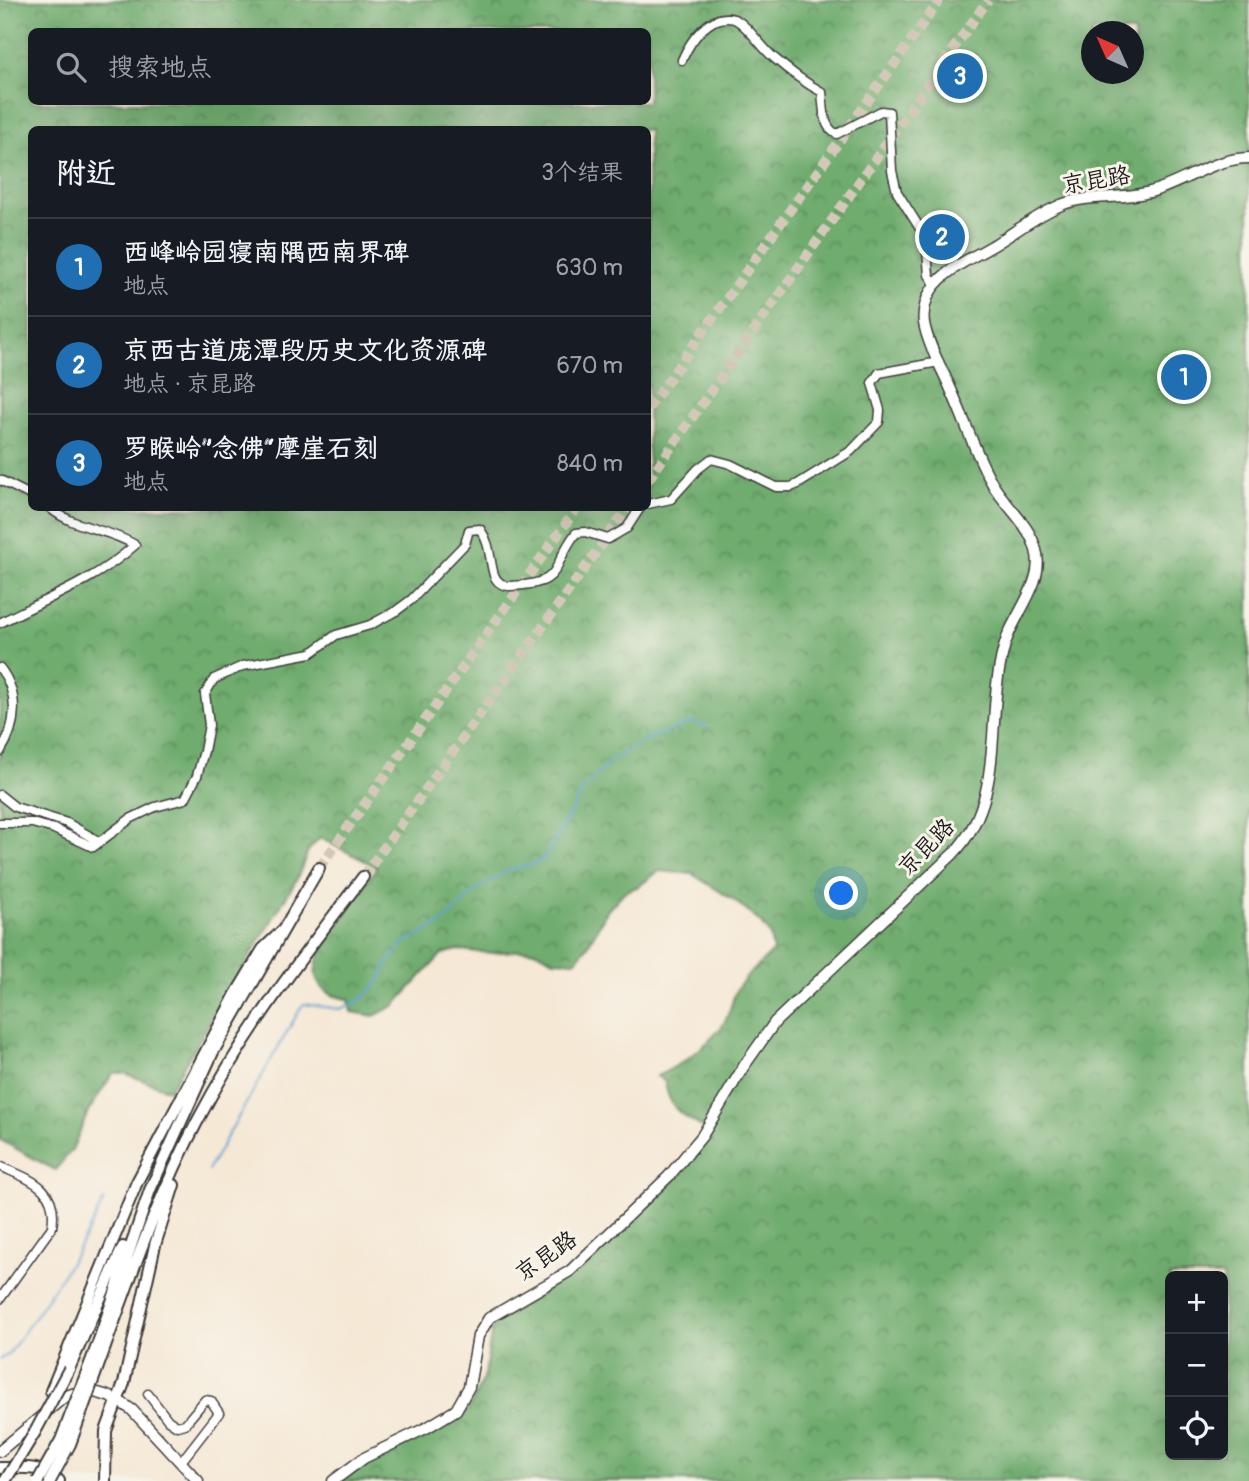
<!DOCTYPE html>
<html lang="zh">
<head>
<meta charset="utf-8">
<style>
	:root { --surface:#171b24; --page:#20242c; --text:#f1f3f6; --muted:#9ea1a6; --line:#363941; --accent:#1f6fb2 }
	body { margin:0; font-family:Pangolin,"LXGW WenKai TC",sans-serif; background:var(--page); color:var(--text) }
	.controls { position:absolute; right:21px; bottom:21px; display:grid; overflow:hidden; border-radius:10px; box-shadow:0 7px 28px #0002 }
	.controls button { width:63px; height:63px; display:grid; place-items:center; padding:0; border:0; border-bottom:2px solid var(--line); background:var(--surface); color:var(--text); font:35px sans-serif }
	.compass { position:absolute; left:1081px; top:21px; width:63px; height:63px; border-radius:50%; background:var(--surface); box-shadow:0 7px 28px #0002; rotate:315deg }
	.you { position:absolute; left:842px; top:894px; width:24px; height:24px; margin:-18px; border:5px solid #fff; border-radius:50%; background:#1a73e8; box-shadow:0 0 0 10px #1a73e833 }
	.badge { display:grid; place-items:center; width:46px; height:46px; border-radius:50%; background:var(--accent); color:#fff; font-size:23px; font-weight:700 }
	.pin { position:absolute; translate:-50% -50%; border:4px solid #fff; box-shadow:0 2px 7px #0006 }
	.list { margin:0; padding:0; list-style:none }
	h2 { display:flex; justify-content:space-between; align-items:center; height:91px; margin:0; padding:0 28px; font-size:30px }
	h2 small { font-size:23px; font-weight:400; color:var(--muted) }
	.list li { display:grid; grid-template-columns:46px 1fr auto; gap:21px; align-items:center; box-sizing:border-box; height:98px; padding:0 28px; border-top:2px solid var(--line) }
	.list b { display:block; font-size:26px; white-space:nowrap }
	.list p { margin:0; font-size:23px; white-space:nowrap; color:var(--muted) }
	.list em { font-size:23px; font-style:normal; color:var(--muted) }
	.icon { flex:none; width:38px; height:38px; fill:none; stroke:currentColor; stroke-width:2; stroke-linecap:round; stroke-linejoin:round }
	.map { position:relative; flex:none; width:1249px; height:1481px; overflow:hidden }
	.search { position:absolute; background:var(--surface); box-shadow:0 7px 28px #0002; left:28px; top:28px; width:623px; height:77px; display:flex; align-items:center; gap:18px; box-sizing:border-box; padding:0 24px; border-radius:10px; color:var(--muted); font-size:26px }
	.panel { position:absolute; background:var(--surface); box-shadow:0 7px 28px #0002; left:28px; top:126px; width:623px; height:385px; border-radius:10px }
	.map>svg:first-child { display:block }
	.forest { fill:url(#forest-crowns); stroke:#466445; stroke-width:2; fill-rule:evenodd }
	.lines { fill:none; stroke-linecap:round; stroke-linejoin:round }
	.stream { stroke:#5da0d1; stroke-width:2 }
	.highway-tunnel { stroke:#d4c9b9; stroke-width:10; stroke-dasharray:10 5; stroke-linecap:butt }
	.minor-casing { stroke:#3d3b38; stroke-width:11 }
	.major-casing { stroke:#3d3b38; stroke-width:13 }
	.highway-casing { stroke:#3d3b38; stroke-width:14 }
	.minor { stroke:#fff; stroke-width:8 }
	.major { stroke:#fff; stroke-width:10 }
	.highway { stroke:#fff; stroke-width:10 }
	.highway-bridge-casing { stroke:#3d3b38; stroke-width:14; stroke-linecap:butt }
	.highway-bridge { stroke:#fff; stroke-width:10 }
	.labels { text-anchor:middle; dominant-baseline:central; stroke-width:6; stroke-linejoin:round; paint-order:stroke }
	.street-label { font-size:23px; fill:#1c1c1c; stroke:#f7f3e8 }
</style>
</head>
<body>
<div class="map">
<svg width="1249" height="1481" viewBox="0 0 1249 1481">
	<defs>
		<pattern id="forest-crowns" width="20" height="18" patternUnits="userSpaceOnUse" patternTransform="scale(1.75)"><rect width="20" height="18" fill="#6fac6e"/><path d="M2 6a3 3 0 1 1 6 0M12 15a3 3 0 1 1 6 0" fill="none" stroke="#5a8b5a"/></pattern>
	</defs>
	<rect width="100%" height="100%" fill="#f7f3e8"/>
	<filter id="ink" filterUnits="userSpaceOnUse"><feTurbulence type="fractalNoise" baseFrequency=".0143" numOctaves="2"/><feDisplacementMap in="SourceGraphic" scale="14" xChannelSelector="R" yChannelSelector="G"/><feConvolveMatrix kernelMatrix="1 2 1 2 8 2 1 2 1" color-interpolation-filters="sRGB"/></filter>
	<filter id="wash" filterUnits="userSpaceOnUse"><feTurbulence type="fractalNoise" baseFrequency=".00686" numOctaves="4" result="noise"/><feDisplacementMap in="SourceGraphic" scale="28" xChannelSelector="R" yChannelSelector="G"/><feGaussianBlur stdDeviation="1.57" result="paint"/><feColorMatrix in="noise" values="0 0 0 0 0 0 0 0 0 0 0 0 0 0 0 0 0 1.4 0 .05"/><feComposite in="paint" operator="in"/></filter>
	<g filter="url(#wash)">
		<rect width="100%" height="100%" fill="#f5e8d5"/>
		<path class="forest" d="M 0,0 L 1249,0 L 1249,1481 L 342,1481 L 378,1454 L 415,1435 L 448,1422 L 470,1408 L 485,1374 L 492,1328 L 500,1320 L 547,1290 L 615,1236 L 694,1157 L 710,1132 C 686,1116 670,1114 665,1082 L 657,1076 C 681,1065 706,1047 722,1026 C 730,1016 731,1003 736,991 C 743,977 762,963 773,951 L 770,935 L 760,922 L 735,901 L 692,874 L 659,871 L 639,886 L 624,892 L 607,911 L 587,947 L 575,961 L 554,960 L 537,951 L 526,950 L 491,953 L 458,950 L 442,954 L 394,1006 L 374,1016 L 351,1012 L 349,999 C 319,995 308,978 321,951 L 377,867 L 320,838 L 308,851 L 297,879 L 169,1090 L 124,1073 L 113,1073 L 88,1112 L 72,1150 L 55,1170 L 0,1140 ZM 32,32 L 648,32 L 648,102 L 32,102 ZM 1092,32 L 1134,32 L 1134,74 L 1092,74 ZM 32,130 L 648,130 L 648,508 L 32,508 ZM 1170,1276 L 1223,1276 L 1223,1455 L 1170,1455 Z"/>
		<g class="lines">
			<path class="stream" d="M 208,1170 L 303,1004 L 340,1009 L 360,1001 L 379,982 L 387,964 L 405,942 L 442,923 L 476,890 L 491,881 L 509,870 L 537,863 L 545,856 L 562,829 L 582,791 L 611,761 L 643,741 L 691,722 L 708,727
				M 0,1359 L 8,1355 C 43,1305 78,1256 104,1200"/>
		</g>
	</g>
	<g filter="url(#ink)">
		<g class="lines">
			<path class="highway-tunnel" d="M 648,409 L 940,0
				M 648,480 L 988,0
				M 319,868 L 577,508
				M 363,877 L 628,508"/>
			<g class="minor-casing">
				<path id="minor" d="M 682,60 C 690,41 710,12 734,19 C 746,23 762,48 773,57 C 788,70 805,83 822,92 C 824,107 822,128 837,134 L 881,111 L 889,112 L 892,171 L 897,192 L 926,238 L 929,275 L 935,284
					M 0,480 L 32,496
					M 648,504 L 671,499 L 698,469 L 711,459 L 730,464 L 776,487 L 791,487 L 798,484 L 851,451 L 879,422 L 880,410 L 872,383 L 879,373 L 939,362
					M 0,623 C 47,598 95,581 135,545 C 108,528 75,529 50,508
					M 0,668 C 20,694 17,726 0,752
					M 0,795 L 15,807 L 67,823 L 98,841
					M 0,823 L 32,823 L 54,829 L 93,847 L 130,819 L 155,807 L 185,799 L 197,776 L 204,751 L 209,725 L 205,694 L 214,679 L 243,666 L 311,653 L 336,635 L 370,625 L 396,611 L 411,600 L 465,544 L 469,530 L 480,529 C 491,544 489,559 494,575 C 497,583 504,586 511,586 C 566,584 549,568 576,533 L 585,532 L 608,539 L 627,528 L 640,508
					M 0,1166 C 30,1180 59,1187 52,1227 L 0,1299
					M 148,1394 L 168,1420 L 177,1426 L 185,1424 L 205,1400 L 211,1401 L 219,1413 L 181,1462"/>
			</g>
			<g class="major-casing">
				<path id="major" d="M 0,1451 L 63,1398 C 86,1385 111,1394 132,1410 L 198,1481
					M 333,1481 L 364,1458 L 428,1427 L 456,1410 L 469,1387 L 478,1336 L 489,1318 L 570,1271 L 669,1176 L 702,1136 L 744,1066 L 775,1022 L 953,854 C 1010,795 982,710 1007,638 C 1017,611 1045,580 1036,550 C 1030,526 1008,508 995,488 C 977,459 966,423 952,392 C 943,370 928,346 924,323 C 922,310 927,294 936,284 C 951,266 978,255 997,243 C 1018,230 1039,214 1061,205 C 1088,194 1121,200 1150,192 C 1183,183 1214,158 1249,158"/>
			</g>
			<g class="highway-casing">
				<path id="highway" d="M 98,1343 L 150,1190 L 213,1052 L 319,868
					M 105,1347 C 133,1270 160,1192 198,1120 C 244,1032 303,955 363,877
					M 69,1369 L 123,1247
					M 51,1391 L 137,1182 L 236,994 L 263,949 L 283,930
					M 0,1468 C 20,1468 46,1465 59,1481
					M 105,1481 L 106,1431 L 124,1383 L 155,1245 L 174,1185"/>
			</g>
			<use href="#minor" class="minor"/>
			<use href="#major" class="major"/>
			<use href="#highway" class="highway"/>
			<g class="highway-bridge-casing">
				<path id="highway-bridge" d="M 5,1481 L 35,1432 L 69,1369
					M 38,1481 L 61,1440 L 98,1343
					M 50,1481 L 70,1444 L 105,1347"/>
			</g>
			<use href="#highway-bridge" class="highway-bridge"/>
		</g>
	</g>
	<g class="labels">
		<g class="street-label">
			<text transform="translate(1096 180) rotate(-9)">京昆路</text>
			<text transform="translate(926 847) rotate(-46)">京昆路</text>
			<text transform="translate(546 1256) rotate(-35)">京昆路</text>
		</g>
	</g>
</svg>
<div class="controls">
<button>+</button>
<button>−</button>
<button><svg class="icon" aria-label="locate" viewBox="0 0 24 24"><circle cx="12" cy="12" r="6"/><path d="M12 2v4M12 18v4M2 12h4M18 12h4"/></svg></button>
</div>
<svg class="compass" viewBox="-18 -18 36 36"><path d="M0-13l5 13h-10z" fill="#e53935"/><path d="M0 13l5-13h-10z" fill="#9ea1a6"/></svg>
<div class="you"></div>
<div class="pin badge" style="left:1184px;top:377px">1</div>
<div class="pin badge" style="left:942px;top:237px">2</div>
<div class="pin badge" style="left:960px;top:76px">3</div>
<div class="search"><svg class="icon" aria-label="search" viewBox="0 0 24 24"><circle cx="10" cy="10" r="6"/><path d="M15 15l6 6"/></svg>搜索地点</div>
<section class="panel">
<h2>附近<small>3个结果</small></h2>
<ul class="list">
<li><span class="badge">1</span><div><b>西峰岭园寝南隅西南界碑</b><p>地点</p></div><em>630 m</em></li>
<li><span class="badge">2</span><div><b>京西古道庞潭段历史文化资源碑</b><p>地点 · 京昆路</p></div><em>670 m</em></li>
<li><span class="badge">3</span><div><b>罗睺岭”念佛“摩崖石刻</b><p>地点</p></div><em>840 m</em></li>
</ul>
</section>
</div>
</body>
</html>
